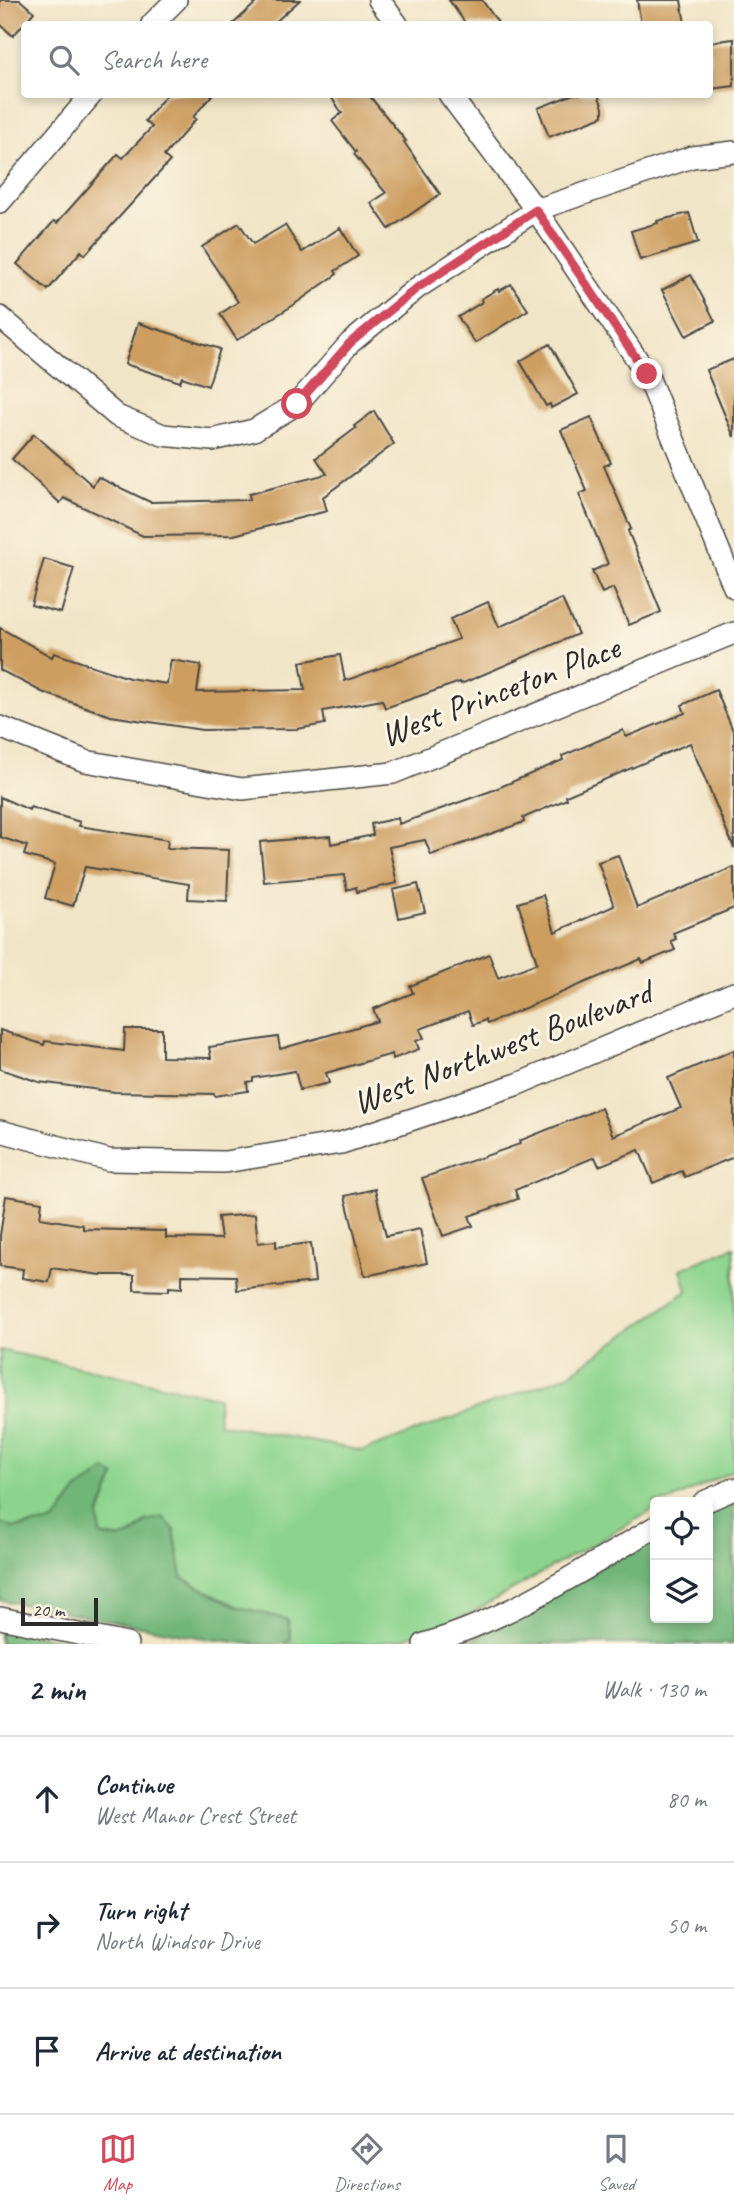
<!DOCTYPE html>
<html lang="en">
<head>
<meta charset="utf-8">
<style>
	:root { --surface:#fff; --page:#f6f6f7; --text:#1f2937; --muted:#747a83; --line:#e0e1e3; --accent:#d1495b }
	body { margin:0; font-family:Caveat,sans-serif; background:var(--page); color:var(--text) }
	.controls { position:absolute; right:21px; bottom:21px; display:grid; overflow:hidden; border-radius:7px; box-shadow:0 4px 10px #0003 }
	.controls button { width:63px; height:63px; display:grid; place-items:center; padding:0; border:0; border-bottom:2px solid var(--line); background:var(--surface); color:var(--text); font:35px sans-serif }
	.scale { position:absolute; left:21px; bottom:18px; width:77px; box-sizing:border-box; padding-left:7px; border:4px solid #2b2b2b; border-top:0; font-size:19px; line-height:24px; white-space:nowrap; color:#2b2b2b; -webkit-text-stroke:5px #fcf5e5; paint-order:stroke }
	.stop { position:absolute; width:21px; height:21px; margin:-16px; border:5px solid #d1495b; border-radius:50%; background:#fff }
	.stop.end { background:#d1495b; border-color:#fff; box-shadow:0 2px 7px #0008 }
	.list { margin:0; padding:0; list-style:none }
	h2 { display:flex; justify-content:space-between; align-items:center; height:91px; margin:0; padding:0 28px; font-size:30px }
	h2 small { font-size:23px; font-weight:400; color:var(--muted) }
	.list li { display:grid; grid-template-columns:46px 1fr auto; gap:21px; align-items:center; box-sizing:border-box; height:126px; padding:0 28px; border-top:2px solid var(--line) }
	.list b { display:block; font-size:26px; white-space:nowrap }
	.list p { margin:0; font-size:23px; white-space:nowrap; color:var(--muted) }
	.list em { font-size:23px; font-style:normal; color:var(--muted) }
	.icon { flex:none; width:38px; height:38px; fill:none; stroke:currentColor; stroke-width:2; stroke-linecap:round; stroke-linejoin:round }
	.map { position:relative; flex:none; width:734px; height:1644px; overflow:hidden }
	.search { position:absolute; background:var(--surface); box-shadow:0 4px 10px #0003; left:21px; right:21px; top:21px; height:77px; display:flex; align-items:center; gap:18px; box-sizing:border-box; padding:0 24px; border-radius:7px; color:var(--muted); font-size:26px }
	.sheet { height:469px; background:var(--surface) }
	nav { display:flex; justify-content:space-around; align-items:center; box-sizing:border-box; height:98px; border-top:2px solid var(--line); background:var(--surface); font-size:19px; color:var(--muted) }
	nav a { display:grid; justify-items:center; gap:4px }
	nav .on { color:var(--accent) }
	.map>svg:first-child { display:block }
	.green { fill:#8cd48e; stroke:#5c805c; stroke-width:2 }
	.forest { fill:#71b679; stroke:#4e7052; stroke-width:2 }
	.building { fill:#cd9e60 }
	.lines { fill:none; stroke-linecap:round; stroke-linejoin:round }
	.minor-casing { stroke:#494742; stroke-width:24 }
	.minor { stroke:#fff; stroke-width:21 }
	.route { stroke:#d1495b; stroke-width:9 }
	.labels { text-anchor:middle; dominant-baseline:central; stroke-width:6; stroke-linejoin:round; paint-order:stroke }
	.street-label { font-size:35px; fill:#2b2b2b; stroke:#fcf5e5 }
</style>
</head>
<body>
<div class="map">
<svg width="734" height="1644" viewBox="0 0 734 1644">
	<rect width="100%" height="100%" fill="#fcf5e5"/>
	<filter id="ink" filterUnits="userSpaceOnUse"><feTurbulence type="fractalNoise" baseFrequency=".0143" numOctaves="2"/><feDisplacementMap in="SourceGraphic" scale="14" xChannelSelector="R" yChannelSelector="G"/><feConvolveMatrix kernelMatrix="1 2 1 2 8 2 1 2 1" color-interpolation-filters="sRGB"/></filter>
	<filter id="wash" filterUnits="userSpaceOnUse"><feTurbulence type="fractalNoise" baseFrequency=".00686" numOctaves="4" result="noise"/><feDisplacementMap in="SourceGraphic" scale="28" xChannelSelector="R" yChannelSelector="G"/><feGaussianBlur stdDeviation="1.57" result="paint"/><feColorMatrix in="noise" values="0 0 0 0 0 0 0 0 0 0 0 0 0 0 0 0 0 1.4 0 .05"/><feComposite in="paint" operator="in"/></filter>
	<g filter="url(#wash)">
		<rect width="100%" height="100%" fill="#f1e5c7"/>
		<path class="green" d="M 734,1247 L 734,1470 L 668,1502 L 655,1502 L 655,1509 L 469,1614 L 402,1639 L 372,1644 L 284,1644 L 291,1638 L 288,1620 L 236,1606 L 182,1578 L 174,1529 L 146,1521 C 130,1540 123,1541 100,1535 L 99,1515 L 115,1476 L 78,1490 L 54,1522 L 14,1528 L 0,1523 L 0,1350 L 218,1397 L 219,1424 L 363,1451 L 568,1375 L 687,1291 L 681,1269 Z"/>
		<path class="forest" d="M 106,1470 L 115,1476 L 99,1515 L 100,1535 L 118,1539 L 135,1534 L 146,1521 L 163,1517 L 174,1529 L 182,1578 L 236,1606 L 288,1620 L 291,1639 L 284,1644 L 253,1644 L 209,1639 L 0,1600 L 0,1523 L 14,1528 L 54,1522 L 78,1490 Z
			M 734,1496 L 734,1643 L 732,1644 L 457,1644 L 480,1636 L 655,1537 L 655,1618 L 708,1618 L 708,1508 Z
			M 0,1629 L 87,1644 L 0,1644 Z"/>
		<g id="blocks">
			<path class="building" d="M 0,0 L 20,0 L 34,12 L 13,36 L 0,24 Z
				M 259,0 L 300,0 L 273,24 L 233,24 Z
				M 449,0 L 482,0 L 499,24 L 466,24 Z
				M 637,0 L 681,0 L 685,24 L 641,24 Z
				M 734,39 L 734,86 L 710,89 L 710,42 Z
				M 167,94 L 213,94 L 193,117 L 196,119 L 164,156 L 170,161 L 85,255 L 81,251 L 48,290 L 17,264 L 54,221 L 57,223 L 118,154 L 123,158 L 152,127 L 145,121 Z
				M 329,94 L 368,94 L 406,141 L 404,142 L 440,194 L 389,229 L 371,203 L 386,193 L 354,154 L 356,152 L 332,121 L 342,113 Z
				M 574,94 L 598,94 L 603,108 L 603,116 L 549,137 L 538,108 Z
				M 689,213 L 698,243 L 640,260 L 631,231 L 658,223 L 657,221 Z
				M 239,223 L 253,244 L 285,225 L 302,252 L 340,228 L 358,256 L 335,271 L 337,274 L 292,306 L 237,340 L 220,314 L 238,302 L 202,247 Z
				M 691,275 L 715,321 L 686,336 L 662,290 Z
				M 511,284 L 528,310 L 475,343 L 458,317 L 482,302 L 481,299 L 498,289 L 499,291 Z
				M 138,323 L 220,349 L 208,386 L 182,377 L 180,382 L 125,364 Z
				M 550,344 L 578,394 L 551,408 L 550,404 L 546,406 L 520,361 Z
				M 734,359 L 734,437 L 706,370 Z
				M 374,411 L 394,444 L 323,497 L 327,511 L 234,535 L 143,536 L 64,498 L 60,503 L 12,459 L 34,434 L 93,486 L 98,477 L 150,502 L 250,500 L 249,494 L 327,474 L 316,458 L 356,428 L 354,426 Z
				M 591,417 L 611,463 L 604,466 L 631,529 L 628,531 L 661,612 L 629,625 L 613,588 L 602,593 L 592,571 L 608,564 L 579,494 L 587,491 L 561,430 Z
				M 44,559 L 74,568 L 61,613 L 31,605 Z
				M 562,599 L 578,634 L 461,684 L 460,682 L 385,708 L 382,700 L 323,711 L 325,724 L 297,729 L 202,730 L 111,716 L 42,692 L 0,670 L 0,628 L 52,657 L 54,653 L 129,678 L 167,684 L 171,660 L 201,665 L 197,692 L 305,690 L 300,662 L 340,655 L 345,681 L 459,639 L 450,619 L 488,602 L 499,627 Z
				M 716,690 L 734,733 L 734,848 L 690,743 L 566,796 L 567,799 L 523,818 L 524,822 L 431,855 L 425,840 L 389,847 L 397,883 L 357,892 L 356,887 L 347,890 L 344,875 L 264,882 L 260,842 L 330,836 L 331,844 L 373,835 L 371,824 L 398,818 L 399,824 L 491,791 L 563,760 L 562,756 L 623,730 L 626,737 L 685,713 L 682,705 Z
				M 0,797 L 29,810 L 30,807 L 80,822 L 79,826 L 168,840 L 167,848 L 229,850 L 227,901 L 188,899 L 189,884 L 85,867 L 73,906 L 45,898 L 55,864 L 24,855 L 27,846 L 0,837 Z
				M 618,855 L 637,908 L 734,867 L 734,908 L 673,933 L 676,939 L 671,941 L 675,950 L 643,963 L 641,959 L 487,1024 L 485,1020 L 473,1025 L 468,1011 L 420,1029 L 424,1038 L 416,1041 L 419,1049 L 393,1059 L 392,1054 L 326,1073 L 329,1083 L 300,1090 L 295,1071 L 253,1078 L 253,1081 L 247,1082 L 248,1091 L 215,1096 L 214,1094 L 115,1092 L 39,1082 L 0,1069 L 0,1030 L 44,1045 L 45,1041 L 124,1051 L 125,1029 L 162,1029 L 162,1057 L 211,1058 L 209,1047 L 278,1037 L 280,1049 L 378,1021 L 373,1009 L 413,993 L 410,986 L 489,954 L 498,978 L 537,963 L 518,903 L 543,895 L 555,932 L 614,906 L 598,862 Z
				M 418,884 L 425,912 L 399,918 L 393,890 Z
				M 734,1050 L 734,1157 L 685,1177 L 682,1171 L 653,1183 L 639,1150 L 599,1166 L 595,1157 L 515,1190 L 518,1199 L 469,1216 L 473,1226 L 443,1236 L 422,1178 L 520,1144 L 519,1141 L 601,1108 L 613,1136 L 681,1108 L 668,1078 Z
				M 375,1189 L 386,1236 L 420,1229 L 427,1263 L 365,1276 L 345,1196 Z
				M 6,1196 L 42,1202 L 40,1218 L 83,1225 L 83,1229 L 166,1231 L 166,1238 L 221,1239 L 218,1217 L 255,1214 L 258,1243 L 276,1241 L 276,1247 L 311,1243 L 315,1282 L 237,1290 L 236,1276 L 182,1275 L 182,1288 L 169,1287 L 169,1291 L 134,1290 L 134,1275 L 101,1275 L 52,1268 L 49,1282 L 22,1278 L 23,1269 L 0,1266 L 0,1235 Z"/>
		</g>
	</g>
	<g filter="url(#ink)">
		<use href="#blocks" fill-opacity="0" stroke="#494742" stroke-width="2"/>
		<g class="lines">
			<g class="minor-casing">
				<path id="minor" d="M 379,0 L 397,24
					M 152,24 L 176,0
					M 449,94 L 536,210 L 647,374 L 734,587
					M 0,202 L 92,94
					M 0,317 L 117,416 L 163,435 L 212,440 L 254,430 L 297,404 L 350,343 L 417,288 L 536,210 L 692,157 L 734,152
					M 0,727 L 85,761 L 242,789 L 393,773 L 734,633
					M 0,1131 L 109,1160 L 225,1162 L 341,1143 L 518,1084 L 734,993
					M 704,1502 L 734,1489
					M 0,1618 L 127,1644
					M 424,1644 C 508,1620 581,1571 655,1527"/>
			</g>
			<use href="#minor" class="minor"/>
		</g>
	</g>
	<g class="lines" filter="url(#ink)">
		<path class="route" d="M 297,404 L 350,343 L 417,288 L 536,210 L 647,374"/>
	</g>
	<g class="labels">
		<g class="street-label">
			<text transform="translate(500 691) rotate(-21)">West Princeton Place</text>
			<text transform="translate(502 1047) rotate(-21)">West Northwest Boulevard</text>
		</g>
	</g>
</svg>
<div class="controls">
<button><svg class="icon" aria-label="locate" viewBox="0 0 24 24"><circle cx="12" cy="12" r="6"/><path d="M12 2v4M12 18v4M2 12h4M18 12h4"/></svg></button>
<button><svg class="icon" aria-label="layers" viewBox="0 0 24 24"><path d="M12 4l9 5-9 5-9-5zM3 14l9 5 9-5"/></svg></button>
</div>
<div class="scale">20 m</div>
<div class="stop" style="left:297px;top:404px"></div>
<div class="stop end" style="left:647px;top:374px"></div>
<div class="search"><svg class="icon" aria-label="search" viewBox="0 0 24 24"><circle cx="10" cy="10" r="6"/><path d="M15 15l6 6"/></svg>Search here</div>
</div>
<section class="sheet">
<h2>2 min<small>Walk · 130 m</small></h2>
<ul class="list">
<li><svg class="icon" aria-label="ahead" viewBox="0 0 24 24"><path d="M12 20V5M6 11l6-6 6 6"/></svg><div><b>Continue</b><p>West Manor Crest Street</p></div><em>80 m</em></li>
<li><svg class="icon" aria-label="right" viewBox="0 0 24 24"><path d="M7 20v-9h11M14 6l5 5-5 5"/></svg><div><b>Turn right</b><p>North Windsor Drive</p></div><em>50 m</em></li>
<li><svg class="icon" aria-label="arrive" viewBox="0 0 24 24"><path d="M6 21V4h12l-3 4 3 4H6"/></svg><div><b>Arrive at destination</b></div></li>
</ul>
</section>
<nav>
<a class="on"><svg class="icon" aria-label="map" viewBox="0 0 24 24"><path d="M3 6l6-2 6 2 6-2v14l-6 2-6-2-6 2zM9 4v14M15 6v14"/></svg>Map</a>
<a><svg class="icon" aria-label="directions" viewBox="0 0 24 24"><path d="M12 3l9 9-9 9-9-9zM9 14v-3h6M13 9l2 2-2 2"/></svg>Directions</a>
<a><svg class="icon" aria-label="saved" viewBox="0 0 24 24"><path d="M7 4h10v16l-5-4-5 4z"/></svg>Saved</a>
</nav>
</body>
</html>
